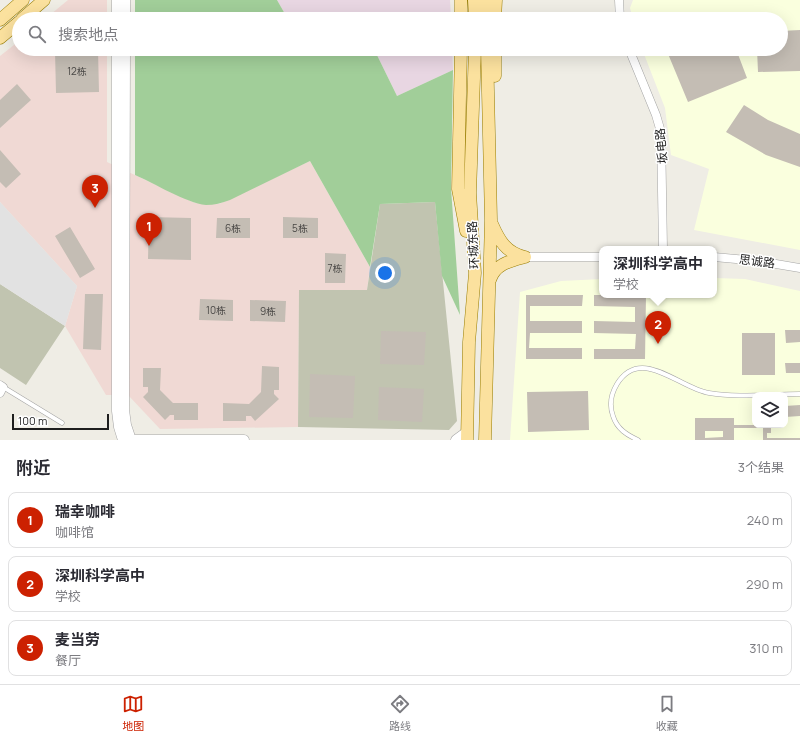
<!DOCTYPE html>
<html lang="zh">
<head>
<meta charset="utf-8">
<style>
	:root { --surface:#fff; --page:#f7f7f7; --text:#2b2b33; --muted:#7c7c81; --line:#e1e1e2; --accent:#cc2101 }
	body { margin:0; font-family:Manrope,"Noto Sans SC",sans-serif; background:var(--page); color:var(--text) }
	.controls { position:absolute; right:12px; bottom:12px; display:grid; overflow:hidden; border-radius:8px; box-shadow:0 4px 16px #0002 }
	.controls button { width:36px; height:36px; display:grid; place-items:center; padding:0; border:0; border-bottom:1px solid var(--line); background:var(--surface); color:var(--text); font:20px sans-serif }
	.scale { position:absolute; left:12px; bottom:10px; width:97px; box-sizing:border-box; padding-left:4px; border:2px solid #1e1e1e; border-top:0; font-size:11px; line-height:14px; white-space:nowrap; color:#1e1e1e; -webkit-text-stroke:3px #fff; paint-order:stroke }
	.you { position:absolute; left:385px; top:273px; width:14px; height:14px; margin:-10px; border:3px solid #fff; border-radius:50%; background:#1a73e8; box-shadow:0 0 0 6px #1a73e833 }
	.badge { display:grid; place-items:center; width:26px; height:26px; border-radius:50%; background:var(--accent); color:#fff; font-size:13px; font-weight:700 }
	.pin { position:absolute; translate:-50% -33px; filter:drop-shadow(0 1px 2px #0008) }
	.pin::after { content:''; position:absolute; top:21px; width:14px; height:12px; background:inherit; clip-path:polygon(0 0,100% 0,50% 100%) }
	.popup { position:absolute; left:599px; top:246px; width:118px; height:52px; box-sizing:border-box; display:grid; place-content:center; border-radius:8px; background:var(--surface); filter:drop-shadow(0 1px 3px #0005); font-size:13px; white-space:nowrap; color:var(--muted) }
	.popup b { font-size:15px; color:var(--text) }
	.popup::after { content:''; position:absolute; left:50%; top:100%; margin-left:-8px; border:8px solid transparent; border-top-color:var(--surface) }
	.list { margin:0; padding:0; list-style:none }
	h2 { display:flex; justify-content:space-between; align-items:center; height:52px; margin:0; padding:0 16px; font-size:17px }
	h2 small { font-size:13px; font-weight:400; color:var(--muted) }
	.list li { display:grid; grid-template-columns:26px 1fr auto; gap:12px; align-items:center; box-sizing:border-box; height:56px; margin:0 8px 8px; padding:0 8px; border:1px solid var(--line); border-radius:8px }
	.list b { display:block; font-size:15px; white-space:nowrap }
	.list p { margin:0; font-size:13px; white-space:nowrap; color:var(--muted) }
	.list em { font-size:13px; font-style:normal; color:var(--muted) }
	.icon { flex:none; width:22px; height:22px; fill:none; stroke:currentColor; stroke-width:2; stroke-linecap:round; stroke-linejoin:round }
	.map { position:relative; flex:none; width:800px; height:440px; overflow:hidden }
	.search { position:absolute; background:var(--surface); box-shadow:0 4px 16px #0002; left:12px; right:12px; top:12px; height:44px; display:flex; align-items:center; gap:10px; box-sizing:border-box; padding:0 14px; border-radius:22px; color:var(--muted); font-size:15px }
	.sheet { height:244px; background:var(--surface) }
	nav { display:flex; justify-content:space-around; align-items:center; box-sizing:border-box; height:56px; border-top:1px solid var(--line); background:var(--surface); font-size:11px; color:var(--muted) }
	nav a { display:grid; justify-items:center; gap:2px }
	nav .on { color:var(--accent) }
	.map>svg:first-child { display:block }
	.commercial { fill:#f0d9d4 }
	.industrial { fill:#e8d6e2 }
	.education { fill:#faffde; fill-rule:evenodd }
	.construction { fill:#c1c4b0 }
	.forest { fill:#a1ce99 }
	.parking { fill:#e2e2e2 }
	.building { fill:#c4bdb4; fill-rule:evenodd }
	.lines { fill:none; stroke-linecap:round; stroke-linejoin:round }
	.service-casing { stroke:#a5a5a5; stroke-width:5 }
	.minor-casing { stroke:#a5a5a5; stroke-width:9 }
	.tertiary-casing { stroke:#a5a5a5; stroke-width:11 }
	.primary-casing { stroke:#987d01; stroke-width:13 }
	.service { stroke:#fff; stroke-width:4 }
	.minor { stroke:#fff; stroke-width:8 }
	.tertiary { stroke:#fff; stroke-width:10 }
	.primary { stroke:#fbe19e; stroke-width:12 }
	.labels { text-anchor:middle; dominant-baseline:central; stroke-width:3; stroke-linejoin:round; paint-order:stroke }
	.number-label { font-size:10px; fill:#484644 }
	.street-label { font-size:12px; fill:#1e1e1e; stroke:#fff }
</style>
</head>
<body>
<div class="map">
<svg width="800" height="440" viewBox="0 0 800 440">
	<rect width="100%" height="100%" fill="#efede5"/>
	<path class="commercial" d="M 68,0 L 107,0 L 107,19 L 45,19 Z
		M 19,41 L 19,49 L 107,49 L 107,162 L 195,203 L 219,204 L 310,161 L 370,267 L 367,290 L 299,290 L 298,427 L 160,429 L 128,395 L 106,395 L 65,326 L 77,286 L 0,202 L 0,56 Z"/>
	<path class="industrial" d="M 277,0 L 450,0 L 451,19 L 319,19 L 285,14 Z
		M 374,49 L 452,49 L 453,70 L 397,96 Z"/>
	<path class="education" d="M 633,0 L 800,0 L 800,250 L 694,230 L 709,169 L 671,155 L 665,108 L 642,49 L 781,49 L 781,19 L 633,19 L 630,8 Z
		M 714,278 L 745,279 L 800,291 L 800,440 L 510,440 L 520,292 L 561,281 L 602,279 L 602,295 L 714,295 ZM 755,395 L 785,395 L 785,425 L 755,425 Z"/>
	<path class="construction" d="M 435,202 L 457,421 L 449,430 L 298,427 L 299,290 L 367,290 L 380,204 Z
		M 0,284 L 65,326 L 26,385 L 0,368 Z"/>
	<path class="forest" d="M 135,0 L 277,0 L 285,14 L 319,19 L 135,19 Z
		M 135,49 L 374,49 L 397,96 L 453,70 L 451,188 L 460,315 L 442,276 L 435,202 L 380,204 L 370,267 L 310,161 L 230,200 C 222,203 214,205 206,205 C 186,203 154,183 135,175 Z"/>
	<path class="parking" d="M 0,202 L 77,286 L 65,326 L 0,284 Z"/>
	<path class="building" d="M 800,30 L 800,71 L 758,72 L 757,49 L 781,49 L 781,31 Z
		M 666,49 L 736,49 L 747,78 L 688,102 Z
		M 98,50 L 99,92 L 56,93 L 55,51 Z
		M 17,84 L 31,100 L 0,128 L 0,100 Z
		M 744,105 L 768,120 L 800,134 L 800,167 L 766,155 L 726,132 Z
		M 0,150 L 21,174 L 6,188 L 0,182 Z
		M 149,217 L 191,218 L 191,260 L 148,259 Z
		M 283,217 L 318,218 L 318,238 L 283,238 Z
		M 217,218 L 250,218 L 250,238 L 216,238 Z
		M 70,227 L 95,269 L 80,278 L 55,236 Z
		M 325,253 L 346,254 L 345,283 L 325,283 Z
		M 85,294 L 103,294 L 101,350 L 83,349 Z
		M 526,295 L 583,295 L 582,306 L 530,306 L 530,321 L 582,321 L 582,333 L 530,333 L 529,348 L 582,348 L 582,359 L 526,359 Z
		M 594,295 L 646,295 L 645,359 L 594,359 L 594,349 L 635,349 L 636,334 L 594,333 L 594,321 L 635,322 L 635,307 L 594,306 Z
		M 200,299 L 233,300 L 233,321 L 199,320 Z
		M 250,300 L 286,301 L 285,322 L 250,321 Z
		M 785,330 L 800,330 L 800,342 L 786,343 Z
		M 381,331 L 426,332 L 424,365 L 380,364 Z
		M 742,333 L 775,333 L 775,375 L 742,375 Z
		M 785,363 L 800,363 L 800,373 L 786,373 Z
		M 262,366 L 279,367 L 279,390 L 274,390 L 274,394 L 279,399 L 255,421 L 251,416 L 246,416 L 246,421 L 223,421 L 223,403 L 249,404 L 261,392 Z
		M 143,368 L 161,368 L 160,390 L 173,403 L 198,403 L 198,420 L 174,420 L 174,415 L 170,415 L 165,420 L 143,397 L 148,392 L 148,387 L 143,387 Z
		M 310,374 L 355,376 L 353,418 L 309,417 Z
		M 379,387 L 424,389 L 422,422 L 378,420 Z
		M 588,391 L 589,430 L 528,432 L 527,392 Z
		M 800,405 L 800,416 L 785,417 L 785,406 Z
		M 695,418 L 734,418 L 734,425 L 771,425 L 771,433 L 767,433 L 767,438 L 800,438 L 800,440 L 763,440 L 763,428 L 734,428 L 734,440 L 695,440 ZM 705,431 L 723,431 L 723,437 L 705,438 Z"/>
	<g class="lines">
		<g class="service-casing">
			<path id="service" d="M 3,387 L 62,423
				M 638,440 C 627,435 617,429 613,416 C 609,405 611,394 617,384 C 641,345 680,389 709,393 C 738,398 770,394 800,394"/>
		</g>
		<g class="minor-casing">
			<path id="minor" d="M 619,0 L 620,19
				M 629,49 L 656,115 L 661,132 L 663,249
				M 525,257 L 602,257
				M 714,257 L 758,261 L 800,268
				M 0,385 L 3,387 L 0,393"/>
		</g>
		<g class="tertiary-casing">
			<path id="tertiary" d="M 117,19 L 117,0
				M 125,19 L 125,0
				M 117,49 L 117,411 L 119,427 L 123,440
				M 125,49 L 124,410 L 126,425 L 131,440
				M 126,440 L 244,440
				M 456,440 L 467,432"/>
		</g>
		<g class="primary-casing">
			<path id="primary" d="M 461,0 L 461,19
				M 474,0 L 475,19
				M 485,0 L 486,19
				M 22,19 L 44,0
				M 495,19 L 496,0
				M 0,20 L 23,0
				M 0,38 L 19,22
				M 461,49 L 458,189 L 466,231
				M 495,76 L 495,49
				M 492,224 C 499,240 506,253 525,257
				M 490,280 C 495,264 510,261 525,257
				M 467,440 L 469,342 L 475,273 L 470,193 L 475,49
				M 485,440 L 491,220 L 487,49"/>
		</g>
		<use href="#service" class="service"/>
		<use href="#minor" class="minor"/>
		<use href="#tertiary" class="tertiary"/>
		<use href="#primary" class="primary"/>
	</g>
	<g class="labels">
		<g class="number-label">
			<text x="77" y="71">12栋</text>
			<text x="233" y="228">6栋</text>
			<text x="300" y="228">5栋</text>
			<text x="335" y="268">7栋</text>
			<text x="216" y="310">10栋</text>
			<text x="268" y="311">9栋</text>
		</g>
		<g class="street-label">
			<text transform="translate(661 146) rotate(-95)">坂电路</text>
			<text transform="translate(473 245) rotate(-93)">环城东路</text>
			<text transform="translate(757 261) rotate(7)">思诚路</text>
		</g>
	</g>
</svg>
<div class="controls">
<button><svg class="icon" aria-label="layers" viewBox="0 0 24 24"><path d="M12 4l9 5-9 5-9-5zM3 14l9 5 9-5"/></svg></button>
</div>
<div class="scale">100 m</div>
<div class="you"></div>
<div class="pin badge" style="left:149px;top:246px">1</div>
<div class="pin badge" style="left:658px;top:344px">2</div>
<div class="popup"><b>深圳科学高中</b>学校</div>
<div class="pin badge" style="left:95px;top:208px">3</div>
<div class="search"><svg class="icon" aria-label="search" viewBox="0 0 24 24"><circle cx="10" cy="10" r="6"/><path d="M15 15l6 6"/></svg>搜索地点</div>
</div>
<section class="sheet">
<h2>附近<small>3个结果</small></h2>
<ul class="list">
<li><span class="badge">1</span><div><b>瑞幸咖啡</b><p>咖啡馆</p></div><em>240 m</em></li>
<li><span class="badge">2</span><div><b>深圳科学高中</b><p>学校</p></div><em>290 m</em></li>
<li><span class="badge">3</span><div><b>麦当劳</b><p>餐厅</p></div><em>310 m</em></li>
</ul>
</section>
<nav>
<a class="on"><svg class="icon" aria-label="map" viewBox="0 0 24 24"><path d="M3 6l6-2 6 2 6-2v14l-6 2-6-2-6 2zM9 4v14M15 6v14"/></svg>地图</a>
<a><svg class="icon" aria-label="directions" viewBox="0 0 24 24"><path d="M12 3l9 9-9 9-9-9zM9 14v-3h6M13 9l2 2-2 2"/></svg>路线</a>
<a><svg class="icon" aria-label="saved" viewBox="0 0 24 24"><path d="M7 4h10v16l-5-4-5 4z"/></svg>收藏</a>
</nav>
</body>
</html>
